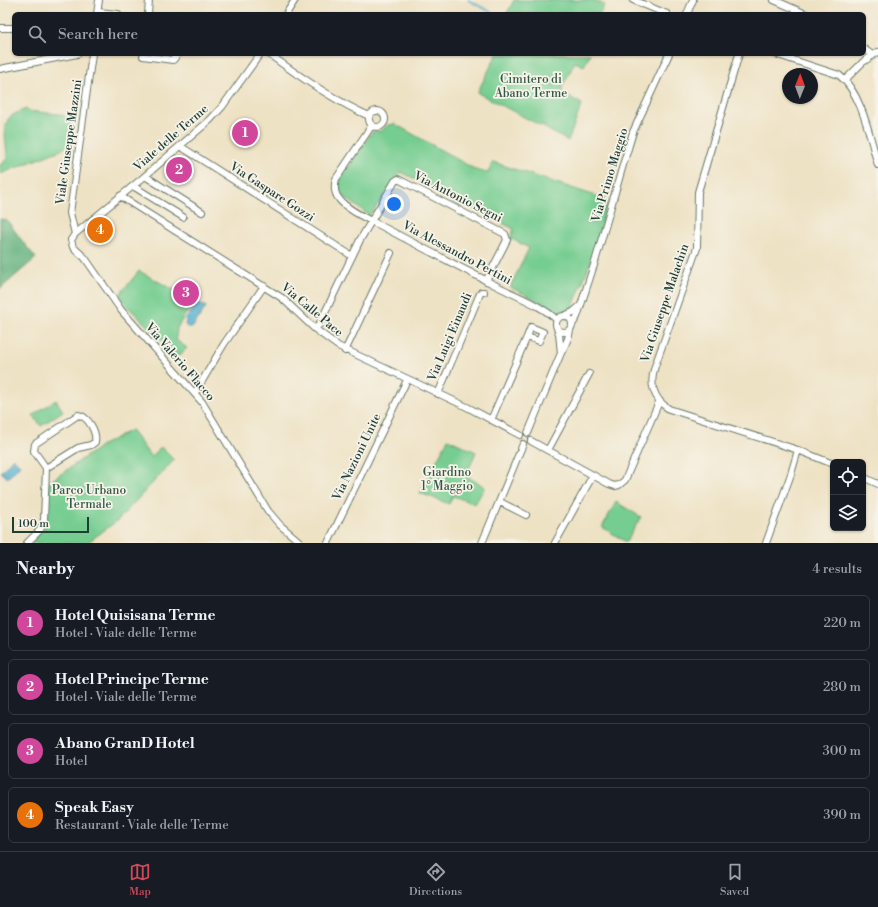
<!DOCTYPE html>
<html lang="en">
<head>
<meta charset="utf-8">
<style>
	:root { --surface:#171b24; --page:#20242c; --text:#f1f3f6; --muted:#9ea1a6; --line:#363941; --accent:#d1495b }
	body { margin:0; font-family:"Libre Bodoni",serif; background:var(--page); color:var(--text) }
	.controls { position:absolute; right:12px; bottom:12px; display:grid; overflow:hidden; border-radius:6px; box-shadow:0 1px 3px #0004 }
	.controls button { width:36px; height:36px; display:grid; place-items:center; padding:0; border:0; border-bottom:1px solid var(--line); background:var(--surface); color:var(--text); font:20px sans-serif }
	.compass { position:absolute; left:782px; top:68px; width:36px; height:36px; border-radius:50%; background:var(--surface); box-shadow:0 1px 3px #0004; rotate:1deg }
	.scale { position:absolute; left:12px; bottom:10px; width:77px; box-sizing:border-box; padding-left:4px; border:2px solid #1f3d34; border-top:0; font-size:11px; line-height:14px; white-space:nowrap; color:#1f3d34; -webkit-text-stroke:3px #f7f3e8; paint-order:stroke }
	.you { position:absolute; left:394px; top:204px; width:14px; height:14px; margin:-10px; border:3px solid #fff; border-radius:50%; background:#1a73e8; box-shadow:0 0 0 6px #1a73e833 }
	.badge { display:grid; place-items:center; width:26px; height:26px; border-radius:50%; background:var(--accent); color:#fff; font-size:13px; font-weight:700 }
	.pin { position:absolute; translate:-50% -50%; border:2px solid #fff; box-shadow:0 1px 4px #0006 }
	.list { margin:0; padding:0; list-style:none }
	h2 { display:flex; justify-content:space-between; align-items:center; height:52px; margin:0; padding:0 16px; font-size:17px }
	h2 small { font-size:13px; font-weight:400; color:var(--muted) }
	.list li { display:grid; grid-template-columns:26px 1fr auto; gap:12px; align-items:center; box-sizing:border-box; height:56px; margin:0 8px 8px; padding:0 8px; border:1px solid var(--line); border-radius:6px }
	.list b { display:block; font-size:15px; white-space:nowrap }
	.list p { margin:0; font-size:13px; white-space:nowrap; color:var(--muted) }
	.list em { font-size:13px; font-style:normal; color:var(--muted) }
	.icon { flex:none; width:22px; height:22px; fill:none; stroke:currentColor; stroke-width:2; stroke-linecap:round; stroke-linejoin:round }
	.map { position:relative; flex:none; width:878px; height:543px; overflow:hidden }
	.search { position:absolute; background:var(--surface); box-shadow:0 1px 3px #0004; left:12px; right:12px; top:12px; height:44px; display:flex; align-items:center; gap:10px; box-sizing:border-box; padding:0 14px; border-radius:6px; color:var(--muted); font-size:15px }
	.sheet { height:308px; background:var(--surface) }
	nav { display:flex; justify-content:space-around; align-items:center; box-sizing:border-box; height:56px; border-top:1px solid var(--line); background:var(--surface); font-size:11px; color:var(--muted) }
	nav a { display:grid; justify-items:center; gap:2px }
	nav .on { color:var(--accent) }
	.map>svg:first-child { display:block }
	.green { fill:#76cd91; stroke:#4a8562 }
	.forest { fill:#60b07b; stroke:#407658 }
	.water { fill:#51afd0; stroke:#387682 }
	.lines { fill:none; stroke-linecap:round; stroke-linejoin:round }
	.stream { stroke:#51afd0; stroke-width:1.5 }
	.minor-casing { stroke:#677766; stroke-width:8 }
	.minor { stroke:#fff; stroke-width:6 }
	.labels { text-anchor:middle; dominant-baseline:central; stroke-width:3.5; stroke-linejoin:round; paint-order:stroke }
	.park-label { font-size:12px; fill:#305a47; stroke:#f7f3e8 }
	.street-label { font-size:12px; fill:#1f3d34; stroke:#f7f3e8 }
</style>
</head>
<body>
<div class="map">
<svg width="878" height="543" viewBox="0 0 878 543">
	<rect width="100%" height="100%" fill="#f7f3e8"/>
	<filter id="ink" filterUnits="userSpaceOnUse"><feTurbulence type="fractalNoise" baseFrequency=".025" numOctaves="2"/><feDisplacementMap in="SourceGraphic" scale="8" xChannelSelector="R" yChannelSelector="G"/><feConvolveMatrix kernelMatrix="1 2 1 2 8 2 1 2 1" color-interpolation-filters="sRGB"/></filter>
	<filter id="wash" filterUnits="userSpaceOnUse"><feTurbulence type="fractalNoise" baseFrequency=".012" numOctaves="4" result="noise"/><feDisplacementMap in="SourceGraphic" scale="16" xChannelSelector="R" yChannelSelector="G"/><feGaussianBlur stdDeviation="0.9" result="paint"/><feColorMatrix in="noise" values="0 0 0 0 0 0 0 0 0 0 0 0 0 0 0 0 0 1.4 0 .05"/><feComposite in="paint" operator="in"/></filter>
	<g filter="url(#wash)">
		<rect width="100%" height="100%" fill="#eee2c4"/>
		<path class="green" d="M 514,0 L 595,0 L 604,5 L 600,14 L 509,14 L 507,13 Z
			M 497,54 L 590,54 L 584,66 L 575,62 L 562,87 L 562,93 L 582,104 L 568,141 L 543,127 L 544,125 L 542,124 L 541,126 L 478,93 L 478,91 Z
			M 26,109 L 28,111 L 59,114 L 69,118 L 70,129 L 69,144 L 61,150 L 0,174 L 0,165 L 6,160 L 7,157 C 7,146 1,124 11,116 C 16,113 21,111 26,109 Z
			M 395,124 L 478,171 L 488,173 L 493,162 L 608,200 L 591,261 L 572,309 L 565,312 L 560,312 L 510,287 L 529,248 L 510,238 L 514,229 L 463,203 L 461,207 L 451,202 L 453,198 L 401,172 L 371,214 L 367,214 L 342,195 L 339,191 L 339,185 L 340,179 L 372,132 L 381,131 L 388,125 Z
			M 139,271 L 194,301 L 177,328 L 176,340 L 187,348 L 176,359 L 166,345 L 125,304 L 120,294 Z
			M 56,400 L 63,411 L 41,426 L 33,415 Z
			M 131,430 L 151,457 L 161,447 L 174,460 L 118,520 L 87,543 L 30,543 L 44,529 L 46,523 L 48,483 L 101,446 Z
			M 448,439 L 476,452 L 466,476 L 485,487 L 475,504 L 453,496 L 449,504 L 420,493 Z
			M 616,502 L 641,517 L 626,542 L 602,527 Z"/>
		<path class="forest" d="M 0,219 L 7,220 L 23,242 L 36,258 L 0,289 Z"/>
		<path class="water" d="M 198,302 L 206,307 L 193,327 L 187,327 L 185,325 L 186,321 L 185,320 Z
			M 13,458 L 20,465 L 8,478 L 1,472 Z"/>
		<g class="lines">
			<path class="stream" d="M 468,0 L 491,12"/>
		</g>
	</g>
	<g filter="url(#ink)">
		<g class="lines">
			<g class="minor-casing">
				<path id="minor" d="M 633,0 L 667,14
					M 774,0 L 806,14
					M 98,12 L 118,14
					M 97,14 L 99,0
					M 148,14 L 149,0
					M 286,14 L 295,0
					M 687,14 L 693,0
					M 0,28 L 14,28
					M 864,49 L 872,55
					M 260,54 L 222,107 L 210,120 L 145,176 L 75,234 L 71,240 L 73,247 L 85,258 L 121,310 L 202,402 L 268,511 L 280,525 L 301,543
					M 269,54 C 300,77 333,100 369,116
					M 739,54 L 698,192 L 697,248 L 655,366 C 649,383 653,399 669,409 L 798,450 L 833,464
					M 775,54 L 839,75 C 862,93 870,138 878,165
					M 143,56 L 173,60 L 178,54
					M 0,69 L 77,54
					M 845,80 L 863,62 L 878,52
					M369 119a8 8 0 1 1 16 0a8 8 0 1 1-16 0Z
					M 372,125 L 336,179 C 334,186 334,193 339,199 C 348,211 372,221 385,228 C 423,248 461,268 499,287 C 518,297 541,305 557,320
					M 180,146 L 352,256
					M 145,176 L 202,212
					M 133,186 L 183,217
					M 120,196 L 282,298 L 315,329 L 338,346 L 467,407 L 520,435
					M 75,234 L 70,213 L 92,54
					M 564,316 L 573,312 L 580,306
					M556 324a8 8 0 1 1 16 0a8 8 0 1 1-16 0Z
					M 572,325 L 577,317 L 595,262 L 623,165 L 633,132 L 669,54
					M 531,327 L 543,332 L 539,341 L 527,337 Z
					M 557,328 L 559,334 L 561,353
					M 315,329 L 319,325 L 360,240 L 395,181 L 398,179 L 505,234 L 507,240 L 486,281
					M 345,351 L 391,253
					M 195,393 L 224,344 L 264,286
					M 438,394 L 479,296 L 481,292 L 484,292
					M 78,415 C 88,416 97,432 95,442 L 91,445 L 78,448 L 46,468 L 34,451 L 35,444 Z
					M 491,420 L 527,337
					M 528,433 L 561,353 C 565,346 570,337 570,329
					M 531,441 L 609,484 L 615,486 L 619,485 L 625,480 L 659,402
					M 548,450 L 589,374
					M 863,477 L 878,484
					M 500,502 L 526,515
					M 27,543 L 40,530 L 44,520 L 46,468
					M 328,543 L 407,380
					M 482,543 L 523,444
					M 555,543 L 593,475
					M 766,543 L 791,474 L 798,450"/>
			</g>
			<use href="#minor" class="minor"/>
		</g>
	</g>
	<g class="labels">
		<g class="park-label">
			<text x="531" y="79">Cimitero di<tspan x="531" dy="14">Abano Terme</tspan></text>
			<text x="447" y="472">Giardino<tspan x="447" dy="14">1° Maggio</tspan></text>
			<text x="89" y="490">Parco Urbano<tspan x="89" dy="14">Termale</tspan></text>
		</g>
		<g class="street-label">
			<text transform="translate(171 138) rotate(-41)">Viale delle Terme</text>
			<text transform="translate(69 142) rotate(-82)">Viale Giuseppe Mazzini</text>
			<text transform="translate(610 175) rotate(-73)">Via Primo Maggio</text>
			<text transform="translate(272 192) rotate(33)">Via Gaspare Gozzi</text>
			<text transform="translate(458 197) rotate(27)">Via Antonio Segni</text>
			<text transform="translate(457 253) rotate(28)">Via Alessandro Pertini</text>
			<text transform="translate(665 303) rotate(-71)">Via Giuseppe Malachin</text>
			<text transform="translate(312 310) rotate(40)">Via Calle Pace</text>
			<text transform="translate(450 337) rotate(-67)">Via Luigi Einaudi</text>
			<text transform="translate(180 362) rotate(49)">Via Valerio Flacco</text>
			<text transform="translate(357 457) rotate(-64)">Via Nazioni Unite</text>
		</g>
	</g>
</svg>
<div class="controls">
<button><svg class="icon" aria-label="locate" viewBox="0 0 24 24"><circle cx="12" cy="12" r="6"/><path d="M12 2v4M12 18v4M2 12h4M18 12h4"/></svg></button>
<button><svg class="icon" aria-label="layers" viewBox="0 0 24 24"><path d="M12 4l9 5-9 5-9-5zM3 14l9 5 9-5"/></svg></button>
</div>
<svg class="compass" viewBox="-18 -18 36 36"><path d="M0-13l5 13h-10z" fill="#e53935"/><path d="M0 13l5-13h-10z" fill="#9ea1a6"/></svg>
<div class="scale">100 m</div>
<div class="you"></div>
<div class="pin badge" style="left:245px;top:133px;background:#d1479c">1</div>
<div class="pin badge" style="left:179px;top:170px;background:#d1479c">2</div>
<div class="pin badge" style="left:186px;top:293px;background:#d1479c">3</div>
<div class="pin badge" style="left:100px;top:230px;background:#e8710a">4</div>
<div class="search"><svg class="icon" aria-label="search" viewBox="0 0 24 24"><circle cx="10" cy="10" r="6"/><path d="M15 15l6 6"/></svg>Search here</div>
</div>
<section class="sheet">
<h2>Nearby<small>4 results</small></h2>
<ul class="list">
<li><span class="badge" style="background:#d1479c">1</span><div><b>Hotel Quisisana Terme</b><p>Hotel · Viale delle Terme</p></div><em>220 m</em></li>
<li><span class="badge" style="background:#d1479c">2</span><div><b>Hotel Principe Terme</b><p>Hotel · Viale delle Terme</p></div><em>280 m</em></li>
<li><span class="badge" style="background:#d1479c">3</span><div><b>Abano GranD Hotel</b><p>Hotel</p></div><em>300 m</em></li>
<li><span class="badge" style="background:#e8710a">4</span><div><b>Speak Easy</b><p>Restaurant · Viale delle Terme</p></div><em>390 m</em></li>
</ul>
</section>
<nav>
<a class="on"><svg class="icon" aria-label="map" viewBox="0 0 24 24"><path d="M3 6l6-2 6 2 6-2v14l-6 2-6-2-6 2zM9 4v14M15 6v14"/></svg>Map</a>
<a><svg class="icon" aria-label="directions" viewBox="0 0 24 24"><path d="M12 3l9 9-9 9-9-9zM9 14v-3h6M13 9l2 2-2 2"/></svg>Directions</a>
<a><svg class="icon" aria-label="saved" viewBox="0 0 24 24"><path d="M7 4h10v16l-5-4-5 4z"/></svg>Saved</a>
</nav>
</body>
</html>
